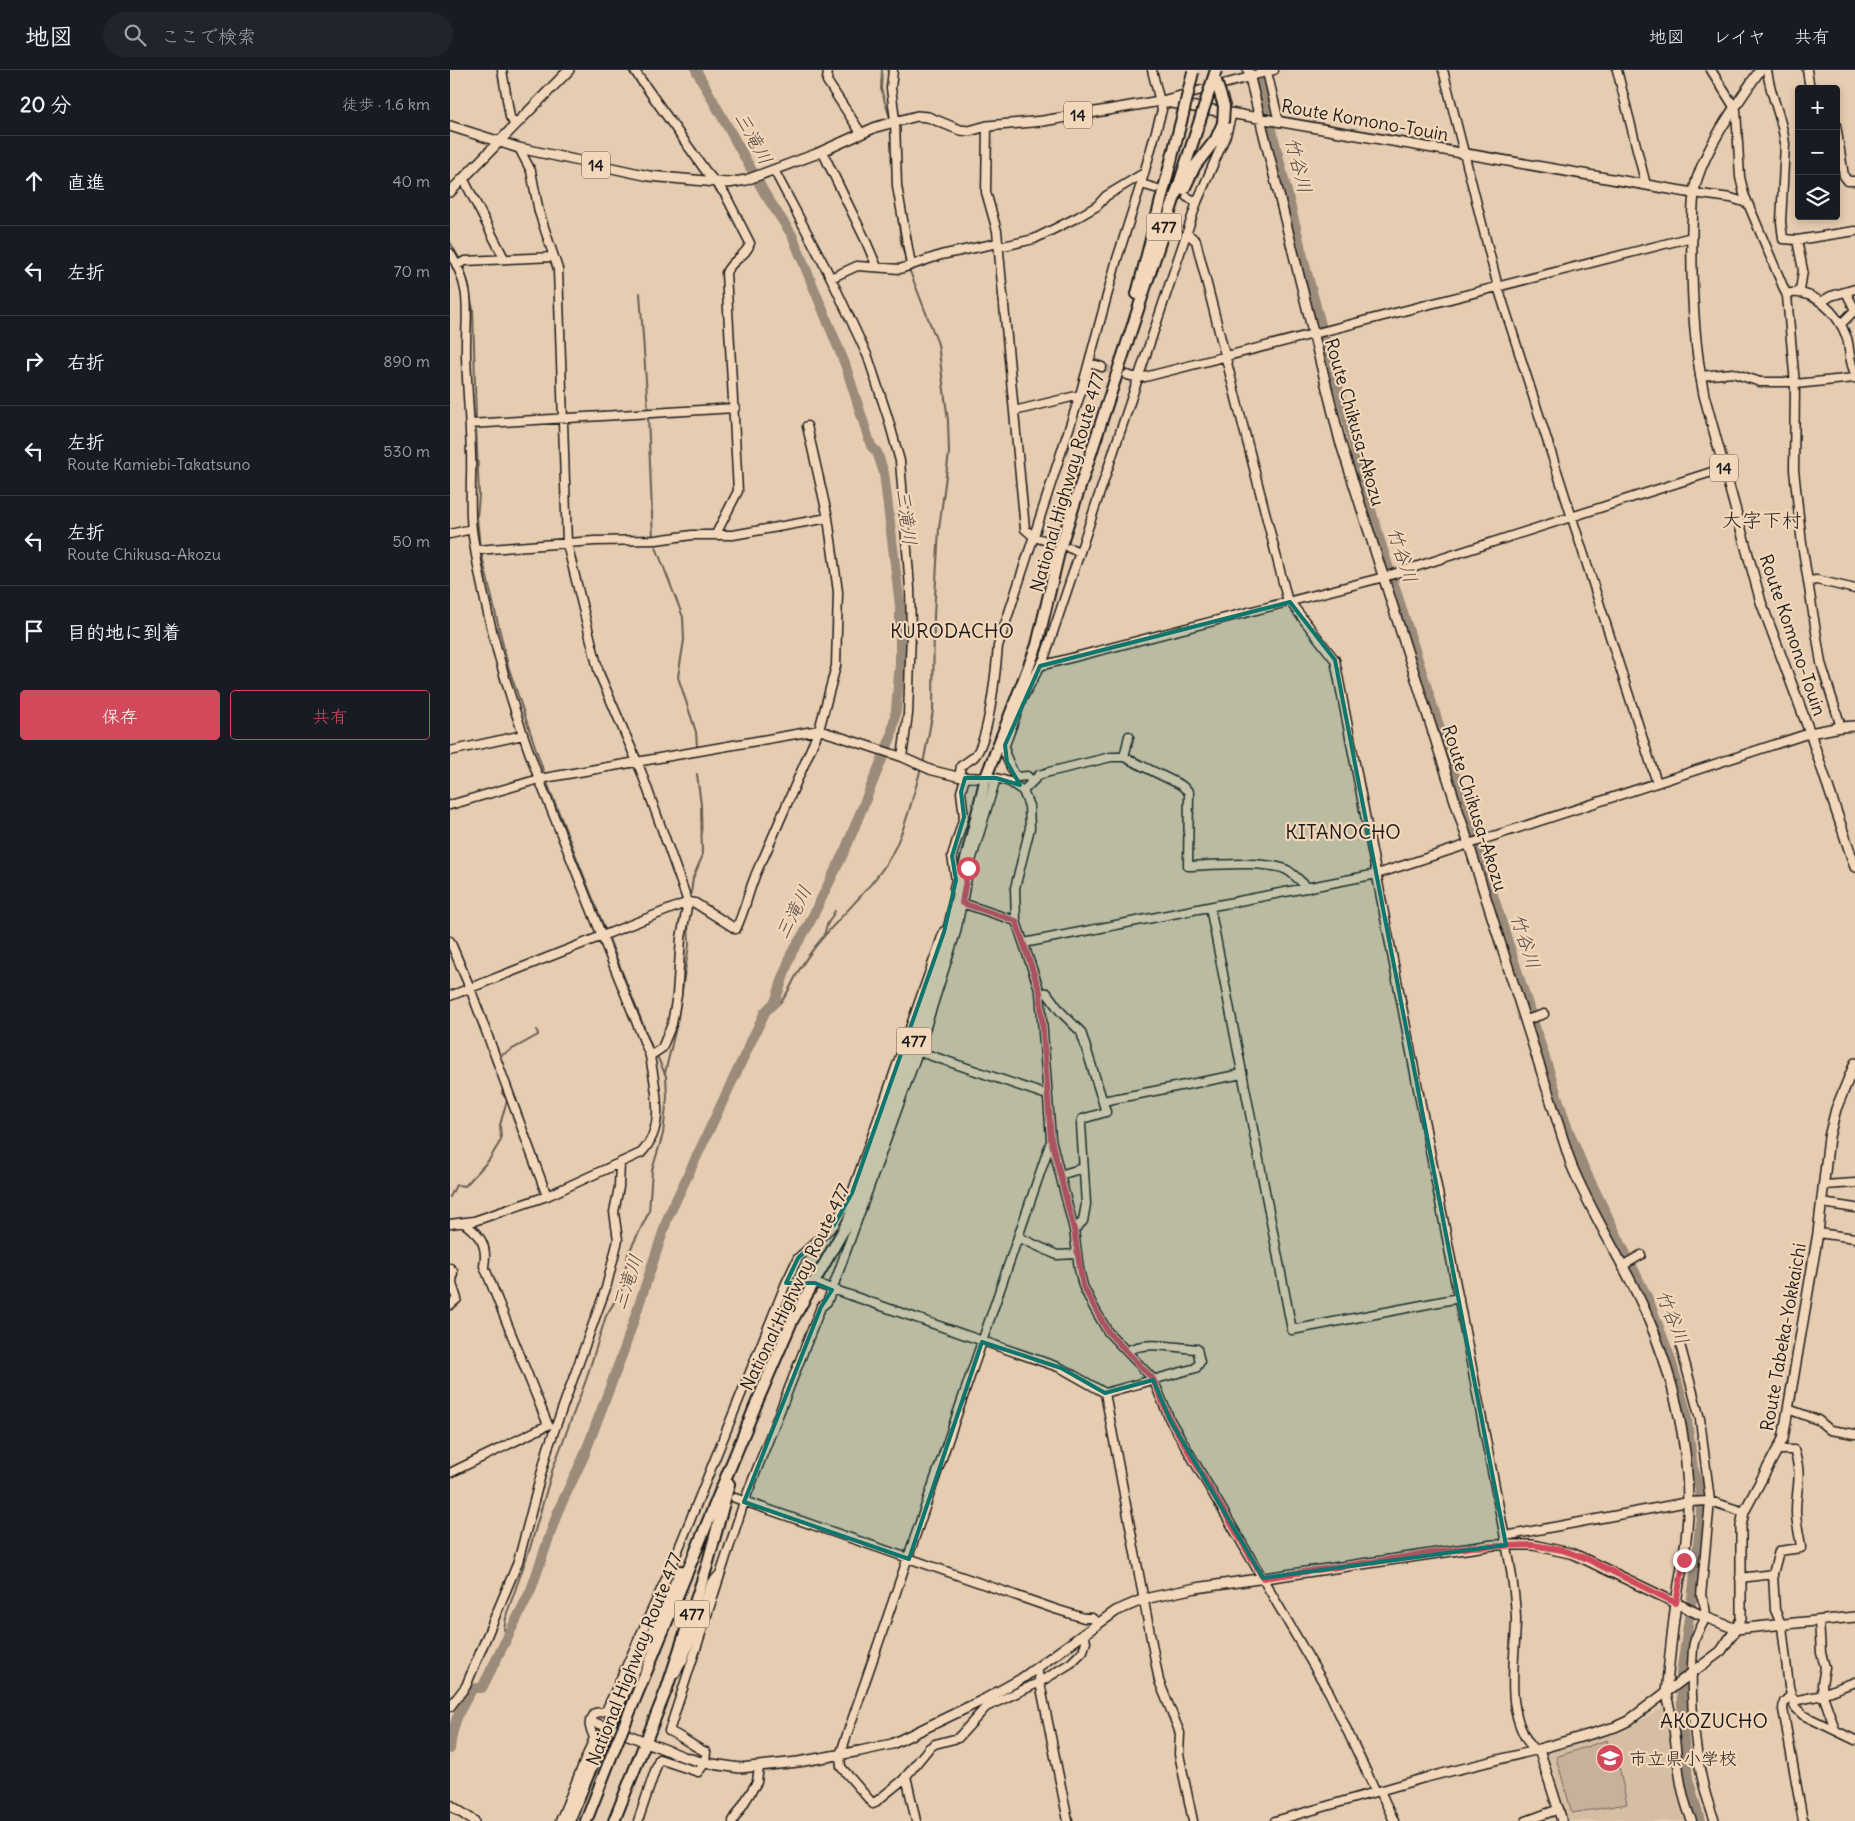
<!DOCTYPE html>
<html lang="ja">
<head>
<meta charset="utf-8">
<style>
	:root { --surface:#171b24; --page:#20242c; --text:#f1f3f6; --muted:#9ea1a6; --line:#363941; --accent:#d1495b }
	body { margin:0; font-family:Delius,"Klee One",sans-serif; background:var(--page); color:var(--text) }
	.controls { position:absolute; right:15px; top:15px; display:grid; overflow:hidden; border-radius:5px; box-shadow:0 2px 8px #0003 }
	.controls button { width:45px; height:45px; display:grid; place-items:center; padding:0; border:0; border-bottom:1px solid var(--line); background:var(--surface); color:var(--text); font:25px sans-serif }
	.stop { position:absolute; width:15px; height:15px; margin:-11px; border:4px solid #d1495b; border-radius:50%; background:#fff }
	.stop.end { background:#d1495b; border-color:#fff; box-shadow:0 1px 5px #0008 }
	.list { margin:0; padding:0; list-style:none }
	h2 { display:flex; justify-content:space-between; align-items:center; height:65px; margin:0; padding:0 20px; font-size:21px }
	h2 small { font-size:16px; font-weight:400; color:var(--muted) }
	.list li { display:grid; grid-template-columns:32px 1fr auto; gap:15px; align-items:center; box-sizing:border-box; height:90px; padding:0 20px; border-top:1px solid var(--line) }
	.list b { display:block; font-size:19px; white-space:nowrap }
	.list p { margin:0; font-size:16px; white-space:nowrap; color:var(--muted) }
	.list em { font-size:16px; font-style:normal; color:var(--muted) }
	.actions { display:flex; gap:10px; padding:15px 20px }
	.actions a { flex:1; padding:11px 0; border:1px solid var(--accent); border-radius:5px; text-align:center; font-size:18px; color:var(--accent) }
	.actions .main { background:var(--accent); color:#fff }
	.icon { flex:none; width:28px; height:28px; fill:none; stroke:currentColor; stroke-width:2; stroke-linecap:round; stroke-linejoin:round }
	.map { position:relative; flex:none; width:1405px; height:1751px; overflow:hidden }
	header { display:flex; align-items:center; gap:30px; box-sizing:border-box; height:70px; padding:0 25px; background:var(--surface); border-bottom:1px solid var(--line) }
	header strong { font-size:24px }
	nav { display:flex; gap:28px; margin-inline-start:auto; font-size:18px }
	.search { width:350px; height:45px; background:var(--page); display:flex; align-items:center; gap:12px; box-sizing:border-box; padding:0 18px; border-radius:28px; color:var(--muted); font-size:19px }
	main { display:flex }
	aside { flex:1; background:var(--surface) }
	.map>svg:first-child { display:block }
	.built { fill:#d6bea4 }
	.green { fill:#c8b19b; stroke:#72665c }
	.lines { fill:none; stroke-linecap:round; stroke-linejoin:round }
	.stream { stroke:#685f54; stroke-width:2 }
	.river { stroke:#9b8b7a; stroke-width:10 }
	.minor-tunnel { stroke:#bea992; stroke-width:8; stroke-dasharray:8 4; stroke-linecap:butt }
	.minor-casing { stroke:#1c1c1c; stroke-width:11 }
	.major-casing { stroke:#1c1c1c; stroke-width:12 }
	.highway-casing { stroke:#1c1c1c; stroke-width:14 }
	.minor { stroke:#f3d7ba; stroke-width:8 }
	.major { stroke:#f3d7ba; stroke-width:9 }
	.highway { stroke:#f3d7ba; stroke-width:10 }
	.highway-bridge-casing { stroke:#1c1c1c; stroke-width:14; stroke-linecap:butt }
	.highway-bridge { stroke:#f3d7ba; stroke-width:10 }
	.route { stroke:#d1495b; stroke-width:6 }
	.marked { fill:#0f766e; fill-opacity:0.2; stroke:#0f766e; stroke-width:4; stroke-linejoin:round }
	.labels { text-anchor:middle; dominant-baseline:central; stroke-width:4.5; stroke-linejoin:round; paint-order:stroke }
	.shield { fill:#f3d7ba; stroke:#5c544b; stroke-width:1 }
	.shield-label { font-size:16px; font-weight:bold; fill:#1c1c1c }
	.street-label { font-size:18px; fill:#1c1c1c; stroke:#f3d7ba }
	.poi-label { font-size:18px; fill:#1c1c1c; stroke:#f3d7ba; text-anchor:start }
	.water-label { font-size:19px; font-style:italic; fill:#4f4842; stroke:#f3d7ba }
	.quarter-label { font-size:20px; fill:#1c1c1c; stroke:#f3d7ba }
</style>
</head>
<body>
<header>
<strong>地図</strong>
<div class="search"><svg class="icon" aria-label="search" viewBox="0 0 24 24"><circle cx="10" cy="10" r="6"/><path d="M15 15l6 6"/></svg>ここで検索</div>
<nav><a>地図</a><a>レイヤ</a><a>共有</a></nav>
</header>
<main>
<aside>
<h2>20 分<small>徒歩 · 1.6 km</small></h2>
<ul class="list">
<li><svg class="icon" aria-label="ahead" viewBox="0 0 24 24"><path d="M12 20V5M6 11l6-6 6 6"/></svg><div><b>直進</b></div><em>40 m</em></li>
<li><svg class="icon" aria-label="left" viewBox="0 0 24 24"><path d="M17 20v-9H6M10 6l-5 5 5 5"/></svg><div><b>左折</b></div><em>70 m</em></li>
<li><svg class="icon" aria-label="right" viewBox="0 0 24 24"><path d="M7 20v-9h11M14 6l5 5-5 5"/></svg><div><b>右折</b></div><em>890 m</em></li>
<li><svg class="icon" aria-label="left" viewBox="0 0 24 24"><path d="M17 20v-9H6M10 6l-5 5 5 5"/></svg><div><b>左折</b><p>Route Kamiebi-Takatsuno</p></div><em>530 m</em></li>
<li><svg class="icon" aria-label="left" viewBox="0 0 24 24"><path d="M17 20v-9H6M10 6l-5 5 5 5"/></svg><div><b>左折</b><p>Route Chikusa-Akozu</p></div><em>50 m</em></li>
<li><svg class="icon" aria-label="arrive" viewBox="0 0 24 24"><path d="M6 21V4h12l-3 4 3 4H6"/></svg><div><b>目的地に到着</b></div></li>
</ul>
<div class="actions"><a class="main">保存</a><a>共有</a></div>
</aside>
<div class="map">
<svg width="1405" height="1751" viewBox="0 0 1405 1751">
	<rect width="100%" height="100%" fill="#e6ccb0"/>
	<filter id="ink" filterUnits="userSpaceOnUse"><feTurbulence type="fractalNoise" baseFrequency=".02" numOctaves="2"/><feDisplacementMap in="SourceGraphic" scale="10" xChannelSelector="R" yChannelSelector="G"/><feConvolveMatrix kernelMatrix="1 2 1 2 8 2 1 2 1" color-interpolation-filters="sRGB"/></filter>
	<g filter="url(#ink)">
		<path class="built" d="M 1215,1636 L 1225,1709 L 1236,1751 L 1174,1751 L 1172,1748 L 1148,1751 L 1117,1751 L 1105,1712 L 1107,1709 L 1103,1696 L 1099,1693 L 1096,1682 L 1160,1662 L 1161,1665 L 1177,1659 Z"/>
		<path class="green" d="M 1157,1670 L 1161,1685 L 1166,1682 L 1177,1734 L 1122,1743 L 1106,1687 Z"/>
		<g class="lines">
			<path class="stream" d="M 432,0 L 431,19 L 441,51
				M 442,70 L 443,98
				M 448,145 L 451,172 L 457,194
				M 0,172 L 10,190
				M 13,195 L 23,239 L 26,351
				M 459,199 L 488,274 L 498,351 L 499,383 L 489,459 L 484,545 L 483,641 L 473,694
				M 190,223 L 198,340
				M 198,345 L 203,468
				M 26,355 L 29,426 L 27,447 L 30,478
				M 204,472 L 233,547 L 234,570 L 228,607 L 246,662 L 247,676
				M 31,482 L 58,596 L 95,706
				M 96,710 L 156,862
				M 240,831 L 243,808 L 252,787 L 251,735 L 247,704
				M 374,865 L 377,855 L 385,841
				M 158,866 L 203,980
				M 315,942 C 336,936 340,914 351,897 C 374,859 412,831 436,794 C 454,766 462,730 471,698
				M 52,985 L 88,965 L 87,960
				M 42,990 L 51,1012
				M 215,1003 L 227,953 L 239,875 L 238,848
				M 0,1127 L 6,1115 L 15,1116 L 39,1090 L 51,1070 L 50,1055 L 57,1030 L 52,1023 L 53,1019
				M 58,1567 L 54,1559 L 57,1543 L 80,1478 L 103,1398 L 136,1310 L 156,1246 L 172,1219 L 178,1184 L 199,1142 L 202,1100 L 213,1064 L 217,1027 L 216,1006 L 206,984"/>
			<path class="river" d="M 807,0 L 857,203 L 926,458 L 1116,1054 L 1133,1096 L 1199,1231 L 1220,1287 L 1236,1342 L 1243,1398 L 1250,1419 L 1251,1445 L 1244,1514 L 1231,1604 L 1233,1663 L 1238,1708 L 1250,1751
				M 0,1679 C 3,1652 9,1641 23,1618 L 32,1618 L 81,1520 L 108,1441 L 134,1386 L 174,1280 L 218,1147 L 315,942 L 325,932 L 341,884 L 357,858 L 396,778 L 441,667 L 446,640 L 450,593 L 450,536 L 434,403 L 427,382 L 421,376 L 395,294 L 342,165 L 315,124 L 246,0"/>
			<path class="minor-tunnel" d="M 652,297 L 677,305
				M 594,470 L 614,476
				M 263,1419 L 285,1428"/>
			<g class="minor-casing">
				<path id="minor" d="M 52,0 L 60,47 L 65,55
					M 184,0 L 255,100 L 275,124 L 300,173 C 297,186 281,190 276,203 L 288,421 L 266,464
					M 378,0 L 377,11 L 411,63
					M 443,0 L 441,18 L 445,50 L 447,116 L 461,195
					M 702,0 L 712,40 L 691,114 L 705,118
					M 993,0 L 1048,217 L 1207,713
					M 1167,0 L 1196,115
					M 1261,0 L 1286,40 L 1290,107 L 1294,124 L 1337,226 L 1345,314 L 1344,400 L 1352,474 L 1371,593 L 1391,657
					M 1317,0 C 1320,26 1333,49 1335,74 L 1331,152 L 1333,169 L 1347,170 L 1353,200 L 1350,221
					M 1357,0 L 1360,19
					M 817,2 L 829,52
					M 800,6 L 824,0
					M 710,31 L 800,7
					M 1386,55 L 1394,106 L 1398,111 L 1405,111
					M 537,56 L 536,122 L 547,161 L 575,459 L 584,467 L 594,470
					M 69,78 L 81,101 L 89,142 L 108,199 L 117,474 L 149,603 L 191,701 L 238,832 L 231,868 L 227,925 L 222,954 L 212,978 L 200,986
					M 372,81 L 415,169 L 427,197
					M 324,100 L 381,208 L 418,287 L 438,348 L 450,391 L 460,518 L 461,563 L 458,644 L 452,687
					M 13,108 L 54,188
					M 1243,123 L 1281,128 L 1297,133
					M 747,132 L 776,65 L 782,43
					M 737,163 L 746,171 L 838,532
					M 1347,170 L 1405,161
					M 549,177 L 584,169 L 628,147 L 647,136 L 656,126 L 694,103
					M 0,183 C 24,222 15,243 16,285 C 17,318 20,351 21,384 C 22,409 19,435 22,460 C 34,545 59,629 89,709 L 200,986 C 205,1018 217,1057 191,1083 L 97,1126 L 24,1151 L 0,1154
					M 7,195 L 15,191 L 104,187
					M 381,208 L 407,196 L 450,199 L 491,185 L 548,173
					M 1396,222 L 1405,240
					M 1336,224 C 1363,217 1388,243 1397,268 C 1400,279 1399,293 1405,303
					M 1371,232 L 1381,226 L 1405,219
					M 1391,254 L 1405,240
					M 640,293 L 652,297
					M 677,305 L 688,308 L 695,307 L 1242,167
					M 1250,306 L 1283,303 L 1310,312 L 1345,312
					M 1345,314 L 1405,308
					M 564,341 L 630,325 L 667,189 L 691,114
					M 20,354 L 285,338
					M 0,464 L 22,459
					M 27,480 L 144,471 L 206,470 L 242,465 L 283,465 L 378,448
					M 630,482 L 747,132 L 737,127
					M 1358,511 L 1367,510 L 1405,519
					M 840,532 L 885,590 L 1060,1494 C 1063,1513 1066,1532 1066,1551 C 1065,1594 1053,1645 1085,1681
					M 590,596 L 934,507 L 1274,398
					M 0,681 L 73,665
					M 674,687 L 679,666
					M 509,707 L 511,696 C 515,693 520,690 524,687 C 539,672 546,599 548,576 L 630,325
					M 582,711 L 577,706 L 568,707 L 564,704 L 555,684 L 555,675 L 572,629 L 594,589 L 630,482 L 619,478
					M 573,721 L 589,705 L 599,702 L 661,687 L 674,687 L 731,715 L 739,722 L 738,796 C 761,795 817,790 837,800 C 844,804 851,812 858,818
					M 0,735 L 89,709 L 369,660 L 452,687 L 481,700 L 509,707 L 546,708 L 560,712 L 573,721 L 579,736 L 580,758 L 565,818 L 566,851 L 590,922 L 601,1069 L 624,1160 L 629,1199 L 633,1216 L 643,1236 L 658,1262 L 703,1309 L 720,1350 L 880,1624 L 926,1722
					M 504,818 L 506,810 L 502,786 L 514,747 L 511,722 L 515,708
					M 512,833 L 566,851
					M 760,837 L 842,1260 L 1009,1228
					M 0,871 L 20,918 L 97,1126
					M 574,873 L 927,804 L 1360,663
					M 590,922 L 597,923 L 610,941 L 631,962 L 656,1042 L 632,1049 L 631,1054 L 636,1134 L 633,1151 L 624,1160
					M 0,926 L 238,832 L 245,833 L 286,859 C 298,834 300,810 314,787 L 369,660 L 386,596 L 388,522 L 378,448 L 357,356
					M 1076,950 L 1094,944
					M 464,980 L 597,1025
					M 653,1031 L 792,1004
					M 601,1071 L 390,1685 L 391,1697 L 423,1734 L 453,1710 L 479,1678 L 485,1674 L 508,1668 L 536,1637 L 590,1612 L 621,1593 L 633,1581 L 636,1572 L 634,1564
					M 610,1105 L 633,1098
					M 1374,1115 L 1405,1113
					M 1372,1133 L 1405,1138
					M 1368,1163 L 1405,1168
					M 568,1167 L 607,1185 L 627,1184
					M 1172,1196 L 1191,1185
					M 0,1198 L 3,1201 L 2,1214 L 7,1229 L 0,1235
					M 336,1213 L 348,1188 L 384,1155 L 402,1123 L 494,861
					M 1231,1278 L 1250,1349 L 1260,1431 L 1251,1526 C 1264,1554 1246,1553 1243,1578 C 1239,1630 1245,1703 1265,1751
					M 655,1323 L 709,1611 L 730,1663 L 729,1684 L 743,1751
					M 1338,1339 L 1368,1350 L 1380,1360 L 1405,1364
					M 0,1403 L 98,1355 L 34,1196 C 38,1175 30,1165 14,1153
					M 285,1428 L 605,1539 L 634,1548 L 642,1548 L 648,1553
					M 1055,1466 L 1238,1432 L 1260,1431 L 1294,1442
					M 1323,1504 L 1325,1540 L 1332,1556 L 1339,1617 L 1345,1637 L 1353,1645 L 1405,1670
					M 1290,1508 L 1323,1504 L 1329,1481 L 1351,1478 C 1350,1466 1346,1454 1346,1442 C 1346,1416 1353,1408 1344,1380 L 1328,1380
					M 1369,1551 L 1371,1583 L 1375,1597 L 1372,1614 L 1373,1625 L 1385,1659
					M 587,1598 L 618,1751
					M 225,1604 L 233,1590 L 261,1514 L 268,1506
					M 1216,1623 C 1229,1664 1224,1711 1242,1751
					M 1372,1624 L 1405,1612
					M 1340,1626 L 1334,1632 L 1333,1639 L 1353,1751
					M 1343,1631 L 1373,1625
					M 0,1637 L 16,1616 L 68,1492 L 98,1378 L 156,1218 L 168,1170 L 164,1142 L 169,1117 L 170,1093
					M 140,1651 L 158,1657
					M 456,1706 L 466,1751
					M 930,1721 L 944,1751
					M 110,1751 L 144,1668 C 140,1655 136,1657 145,1643 L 156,1641 L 220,1500 L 336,1213 L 365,1213 L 611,1298 L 655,1323 L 746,1298 L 750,1292 L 747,1279 C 726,1278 696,1270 677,1281
					M 188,1751 L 209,1689 L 248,1702 L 255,1693 L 256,1682 C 242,1676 233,1667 219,1661 L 294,1432 L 371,1237 L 377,1232 L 382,1220 L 468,982 L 506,862 L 519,798 L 546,708
					M 283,1751 L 307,1712 L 309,1696
					M 825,1751 L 974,1708 L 1087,1680
					M 1076,1751 L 1109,1739"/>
			</g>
			<g class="major-casing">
				<path id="major" d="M 798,0 L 890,371 L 1121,1094 C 1142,1146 1174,1192 1196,1243 C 1222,1303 1238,1365 1238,1431 C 1239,1466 1231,1499 1226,1533 C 1222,1563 1219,1593 1216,1623
					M 1310,0 C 1287,34 1260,70 1247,109 C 1242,124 1243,141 1242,158 C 1241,213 1243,270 1254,325 L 1311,532 L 1360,663 L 1405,797
					M 0,56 L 69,78 L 199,106 L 278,113 L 296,110 L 366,84 L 426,57 L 467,46 L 478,47 L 510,60 L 519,61 L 537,56 L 593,51 L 710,31 L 1243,123
					M 0,122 L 119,0
					M 1360,663 L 1391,657 L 1405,656
					M 158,1657 L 234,1687 L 255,1693 L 290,1698 L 348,1692 L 410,1681 L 442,1674 L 535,1629 L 571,1609 L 666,1541 L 694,1529 L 746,1518 L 1043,1475 L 1083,1475 L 1124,1484 L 1255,1547 L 1286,1559 L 1405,1547
					M 0,1735 L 24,1751
					M 1112,1751 L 1089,1679 L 1165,1657 L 1178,1651 L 1271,1581 L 1286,1559 L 1291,1549 L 1291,1456 L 1294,1442 L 1333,1369 L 1368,1163 L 1379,1067 L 1386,1039 L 1405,993"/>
			</g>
			<g class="highway-casing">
				<path id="highway" d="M 734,119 L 745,96 L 766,69 L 773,53
					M 687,224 L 733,44
					M 176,1651 L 307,1332 L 342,1251 L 398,1152 L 440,1041 L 495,876 L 536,707 L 587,575 L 610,478 L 750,50
					M 119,1751 L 158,1657 L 231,1501
					M 136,1751 L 165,1677
					M 164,1751 L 217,1618 L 257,1496 L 279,1414"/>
			</g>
			<use href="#minor" class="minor"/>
			<use href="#major" class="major"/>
			<use href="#highway" class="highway"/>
			<g class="highway-bridge-casing">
				<path id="highway-bridge" d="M 766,11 L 774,36 L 773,53
					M 733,44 L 743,2
					M 750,50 L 766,0
					M 165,1677 L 176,1651"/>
			</g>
			<use href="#highway-bridge" class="highway-bridge"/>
		</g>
	</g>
	<g class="lines" filter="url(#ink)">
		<path class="route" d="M 518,798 L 512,833 L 566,851 L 590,922 L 601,1069 L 624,1160 L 633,1216 L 658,1262 L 703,1309 L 720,1350 L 813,1508 L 1022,1477 L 1083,1475 L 1112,1480 L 1135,1488 L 1226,1533 L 1234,1490"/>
	</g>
	<path class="marked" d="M 840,532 L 885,590 L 1056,1475 L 813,1508 L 720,1350 L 703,1310 L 655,1323 L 611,1298 L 532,1272 L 459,1489 L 294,1432 L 371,1237 L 382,1220 L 365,1213 L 336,1213 L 348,1188 L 384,1155 L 402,1123 L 494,862 L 506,810 L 502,786 L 514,747 L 511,722 L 515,708 L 546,708 L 570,715 L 557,692 L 555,675 L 590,596 Z"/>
	<defs>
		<g id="school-disc" transform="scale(1.4375)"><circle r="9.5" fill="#d1495b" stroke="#f3d7ba"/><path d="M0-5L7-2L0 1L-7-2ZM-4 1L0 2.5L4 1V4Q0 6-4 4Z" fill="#fff"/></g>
	</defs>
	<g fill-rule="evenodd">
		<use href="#school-disc" x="1160" y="1688"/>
	</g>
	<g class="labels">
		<g class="shield">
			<rect x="614" y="31.5" width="28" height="27" rx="4"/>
			<rect x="132" y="81.5" width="28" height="27" rx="4"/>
			<rect x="696.5" y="143.5" width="35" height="27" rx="4"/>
			<rect x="1260" y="384.5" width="28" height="27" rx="4"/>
			<rect x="446.5" y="957.5" width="35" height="27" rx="4"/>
			<rect x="224.5" y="1530.5" width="35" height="27" rx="4"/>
		</g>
		<g class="shield-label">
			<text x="628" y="45">14</text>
			<text x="146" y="95">14</text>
			<text x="714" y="157">477</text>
			<text x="1274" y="398">14</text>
			<text x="464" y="971">477</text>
			<text x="242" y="1544">477</text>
		</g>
		<g class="street-label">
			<text transform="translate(915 50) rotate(10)">Route Komono-Touin</text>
			<text transform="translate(905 352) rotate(74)">Route Chikusa-Akozu</text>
			<text transform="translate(617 412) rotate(-74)">National Highway Route 477</text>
			<text transform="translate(1343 565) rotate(71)">Route Komono-Touin</text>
			<text transform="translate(1025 738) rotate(72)">Route Chikusa-Akozu</text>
			<text transform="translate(345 1217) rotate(-64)">National Highway Route 477</text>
			<text transform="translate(1333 1267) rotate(-80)">Route Tabeka-Yokkaichi</text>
			<text transform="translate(184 1589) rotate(-68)">National Highway Route 477</text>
		</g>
		<g class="poi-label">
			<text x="1179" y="1688">市立県小学校</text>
		</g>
		<g class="water-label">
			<text transform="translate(304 68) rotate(61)">三滝川</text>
			<text transform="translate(849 95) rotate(76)">竹谷川</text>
			<text transform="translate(457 447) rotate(83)">三滝川</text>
			<text transform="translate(953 485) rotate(72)">竹谷川</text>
			<text transform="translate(343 842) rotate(-63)">三滝川</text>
			<text transform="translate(1076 871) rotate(72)">竹谷川</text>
			<text transform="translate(177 1212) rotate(-71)">三滝川</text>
			<text transform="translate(1223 1247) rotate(68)">竹谷川</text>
		</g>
		<g class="quarter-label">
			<text x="1312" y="449">大字下村</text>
			<text x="502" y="560">KURODACHO</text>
			<text x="893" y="761">KITANOCHO</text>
			<text x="1264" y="1650">AKOZUCHO</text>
		</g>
	</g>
</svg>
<div class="controls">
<button>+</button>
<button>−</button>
<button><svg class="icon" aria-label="layers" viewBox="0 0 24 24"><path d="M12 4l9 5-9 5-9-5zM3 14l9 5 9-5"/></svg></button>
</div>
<div class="stop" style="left:518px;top:798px"></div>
<div class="stop end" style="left:1234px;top:1490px"></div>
</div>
</main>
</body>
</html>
